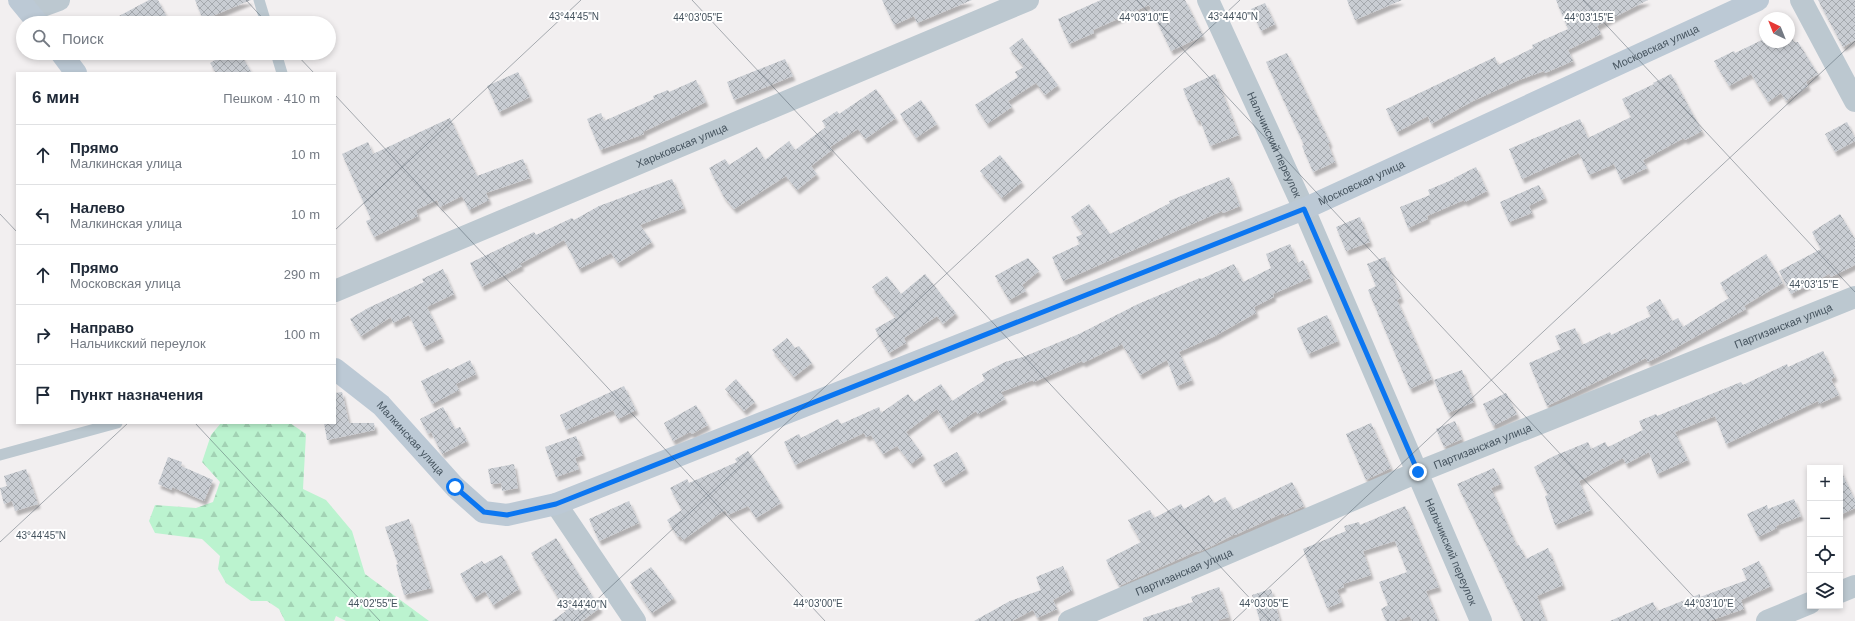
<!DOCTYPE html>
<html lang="ru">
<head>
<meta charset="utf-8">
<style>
	:root { --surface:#fff; --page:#f2f2f3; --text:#1f2937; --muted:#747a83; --line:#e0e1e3 }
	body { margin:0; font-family:Arial,sans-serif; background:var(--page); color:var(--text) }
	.controls { position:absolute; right:12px; bottom:12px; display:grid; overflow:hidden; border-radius:0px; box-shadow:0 2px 6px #0003 }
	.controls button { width:36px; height:36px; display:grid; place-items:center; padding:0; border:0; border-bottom:1px solid var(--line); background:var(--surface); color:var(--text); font:20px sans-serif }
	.compass { position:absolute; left:1759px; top:12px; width:36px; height:36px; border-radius:50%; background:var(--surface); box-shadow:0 2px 6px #0003; rotate:317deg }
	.stop { position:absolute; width:12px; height:12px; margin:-9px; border:3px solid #0b76f1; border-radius:50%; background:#fff }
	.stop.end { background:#0b76f1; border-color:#fff; box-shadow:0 1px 4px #0008 }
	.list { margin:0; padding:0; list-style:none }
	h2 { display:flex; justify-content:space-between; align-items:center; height:52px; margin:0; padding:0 16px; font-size:17px }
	h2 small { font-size:13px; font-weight:400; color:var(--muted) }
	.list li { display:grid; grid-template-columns:26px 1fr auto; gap:12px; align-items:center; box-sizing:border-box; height:60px; padding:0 16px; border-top:1px solid var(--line) }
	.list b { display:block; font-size:15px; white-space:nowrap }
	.list p { margin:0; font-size:13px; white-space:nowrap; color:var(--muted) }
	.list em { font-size:13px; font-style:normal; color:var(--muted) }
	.icon { flex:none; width:22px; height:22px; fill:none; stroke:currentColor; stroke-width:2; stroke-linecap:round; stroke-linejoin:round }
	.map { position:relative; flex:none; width:1855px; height:621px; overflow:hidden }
	.search { position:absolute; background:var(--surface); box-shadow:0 2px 6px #0003; left:16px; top:16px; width:320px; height:44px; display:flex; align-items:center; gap:10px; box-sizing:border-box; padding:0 14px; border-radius:22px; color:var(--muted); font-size:15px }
	.panel { position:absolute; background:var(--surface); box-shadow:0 2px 6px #0003; left:16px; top:72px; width:320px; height:352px; border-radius:0px }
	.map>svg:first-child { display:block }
	.forest { fill:url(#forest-firs) }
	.building { fill:url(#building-cross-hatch); filter:url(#shadow) }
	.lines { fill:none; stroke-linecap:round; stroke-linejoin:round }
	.lane { stroke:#bcc8d0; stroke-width:11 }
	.street { stroke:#bcc8d0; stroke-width:22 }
	.secondary { stroke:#bcc9d5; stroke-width:22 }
	.route { stroke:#0b76f1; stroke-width:5 }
	.ticks { fill:none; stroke:#46545f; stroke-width:1; stroke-opacity:0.45 }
	.labels { text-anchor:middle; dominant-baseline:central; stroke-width:4; stroke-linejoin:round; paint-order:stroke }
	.street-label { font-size:11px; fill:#46545f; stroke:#fff }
	.ticks-label { font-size:10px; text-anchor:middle; fill:#46545f; stroke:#fff; stroke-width:4; stroke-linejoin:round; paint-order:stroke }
</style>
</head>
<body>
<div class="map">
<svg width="1855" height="621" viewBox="0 0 1855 621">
	<defs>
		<pattern id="forest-firs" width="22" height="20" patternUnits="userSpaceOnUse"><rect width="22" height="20" fill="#bbf3cf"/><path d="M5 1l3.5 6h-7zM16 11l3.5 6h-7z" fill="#a2d2b4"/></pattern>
		<pattern id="building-cross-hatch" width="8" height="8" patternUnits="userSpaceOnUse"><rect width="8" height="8" fill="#c9cdd3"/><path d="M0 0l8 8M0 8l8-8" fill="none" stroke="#a5a9ae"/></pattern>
		<filter id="shadow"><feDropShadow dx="2.5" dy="4.5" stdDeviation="1" flood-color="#0004"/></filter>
	</defs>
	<rect width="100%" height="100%" fill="#f2eff0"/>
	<path class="forest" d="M 221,423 L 290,423 L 306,434 L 303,489 L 326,500 L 352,531 L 365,574 L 429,621 L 346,621 L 336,616 L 334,621 L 285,621 L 279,609 L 267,601 L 251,601 L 226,583 L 218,569 L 220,556 L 202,539 L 155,533 L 149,521 L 155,505 L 196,508 L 213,502 L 220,482 L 202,462 L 211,435 Z"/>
	<path class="building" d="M 149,0 L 158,0 L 170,23 L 106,23 Z
		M 195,0 L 251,0 L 203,20 Z
		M 882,0 L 972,0 L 917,23 L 914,16 L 894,25 Z
		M 1101,0 L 1185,0 L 1203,36 L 1171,51 L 1149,5 L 1093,30 L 1094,33 L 1069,44 L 1058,19 Z
		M 1347,0 L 1402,0 L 1355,20 Z
		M 1556,0 L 1648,0 L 1597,26 L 1601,34 L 1568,50 L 1573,61 L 1545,73 L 1544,71 L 1519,80 L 1473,101 L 1431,124 L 1428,116 L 1397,132 L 1386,109 L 1495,57 L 1498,65 L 1533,48 L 1532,45 L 1568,29 Z
		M 1818,0 L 1855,0 L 1855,40 L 1843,47 Z
		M 1265,3 L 1275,24 L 1261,31 L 1251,9 Z
		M 1789,33 L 1794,42 L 1798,42 L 1818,74 L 1806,82 L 1808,86 L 1786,101 L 1781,93 L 1768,102 L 1751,74 L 1729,86 L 1714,61 L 1734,51 L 1735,53 L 1762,40 L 1760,36 L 1765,34 L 1765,42 L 1789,42 Z
		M 1022,38 L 1058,85 L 1045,95 L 1036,83 L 1008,101 L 1012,107 L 987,124 L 975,105 L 1018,77 L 1015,72 L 1024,67 L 1009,48 Z
		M 227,53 L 240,53 L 252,73 L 216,73 L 210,63 Z
		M 1287,53 L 1330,143 L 1328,144 L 1335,162 L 1313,172 L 1302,146 L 1304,145 L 1266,62 Z
		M 785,59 L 793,76 L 734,100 L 727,82 Z
		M 518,72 L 530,97 L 499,112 L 487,86 Z
		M 1215,74 L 1239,135 L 1210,146 L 1200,120 L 1197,121 L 1183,89 Z
		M 1671,74 L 1702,131 L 1685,140 L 1684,138 L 1643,160 L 1647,168 L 1621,180 L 1614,164 L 1589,175 L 1579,153 L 1522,179 L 1509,149 L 1580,119 L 1588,138 L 1631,117 L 1622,99 L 1654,84 L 1653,83 Z
		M 696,80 L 706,102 L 643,132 L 644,134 L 600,150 L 587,119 L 601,113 L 604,121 L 654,99 L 653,96 L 668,90 L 669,92 Z
		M 876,89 L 896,118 L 865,139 L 858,129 L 830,147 L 832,150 L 811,166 L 817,174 L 797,190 L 786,176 L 734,209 L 724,197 L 709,168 L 725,159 L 729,165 L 757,147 L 765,160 L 789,141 L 795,150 L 826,127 L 822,121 L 837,111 L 839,114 Z
		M 921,100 L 937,124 L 916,138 L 900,114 Z
		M 450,118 L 477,176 L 523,159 L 530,178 L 486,193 L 489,200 L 469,210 L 462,196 L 440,207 L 437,200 L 416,210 L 418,216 L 374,237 L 366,221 L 371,219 L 342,154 L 368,142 L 373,154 Z
		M 1847,122 L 1855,138 L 1855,141 L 1835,152 L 1825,134 Z
		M 1000,155 L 1022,182 L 1002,198 L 980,171 Z
		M 1476,167 L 1487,191 L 1465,202 L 1464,200 L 1427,216 L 1428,219 L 1408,228 L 1400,207 L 1430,195 L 1428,190 L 1454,179 L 1454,178 Z
		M 1229,177 L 1240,206 L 1223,213 L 1222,211 L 1063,281 L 1052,257 L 1080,244 L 1076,237 L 1083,234 L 1071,217 L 1089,204 L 1110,234 L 1170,203 L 1169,201 Z
		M 672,179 L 684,208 L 640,225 L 652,242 L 618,263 L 611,253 L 579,269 L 564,240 L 520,264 L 522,266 L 482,287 L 470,263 L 534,232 L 536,235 L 572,218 L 574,220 L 599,206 Z
		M 1539,185 L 1545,198 L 1529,206 L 1532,213 L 1509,222 L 1500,202 Z
		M 1840,214 L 1855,239 L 1855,265 L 1831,277 L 1829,274 L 1791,294 L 1779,271 L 1821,249 L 1812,232 Z
		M 1360,217 L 1370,242 L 1346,251 L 1336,227 Z
		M 1290,244 L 1298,263 L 1303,260 L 1310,278 L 1273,294 L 1274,297 L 1254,307 L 1256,313 L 1215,336 L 1179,352 L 1192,380 L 1177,386 L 1167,360 L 1140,375 L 1122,344 L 1083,363 L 1082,361 L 1034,382 L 1033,380 L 1001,392 L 1005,399 L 978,414 L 976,411 L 949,429 L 937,409 L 906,432 L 923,455 L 911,464 L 897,446 L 883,454 L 871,435 L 866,437 L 864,433 L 795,465 L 784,442 L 799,434 L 801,438 L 838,419 L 841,424 L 879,407 L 881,413 L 908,394 L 914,402 L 941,384 L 952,401 L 985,380 L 982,374 L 1005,362 L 1023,357 L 1079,334 L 1138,304 L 1200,278 L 1201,279 L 1234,264 L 1243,282 L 1271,268 L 1266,254 Z
		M 1766,254 L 1783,283 L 1744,306 L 1746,309 L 1668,352 L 1648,362 L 1646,358 L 1547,406 L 1529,363 L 1561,349 L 1555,336 L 1575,328 L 1582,345 L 1610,332 L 1611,335 L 1651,316 L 1646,307 L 1660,299 L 1672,321 L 1678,318 L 1683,327 L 1729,298 L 1720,283 Z
		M 1385,257 L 1401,298 L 1397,300 L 1432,379 L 1410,389 L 1368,290 L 1376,286 L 1367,264 Z
		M 1028,258 L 1039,271 L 1022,285 L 1026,291 L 1009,300 L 995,276 Z
		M 443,269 L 454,294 L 427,307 L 442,338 L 424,347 L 409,315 L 393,323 L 391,317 L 361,336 L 350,319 L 368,308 L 424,282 L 422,279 Z
		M 925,274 L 956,313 L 943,324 L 937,316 L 904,338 L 906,343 L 889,353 L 875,329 L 896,317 L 872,287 L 887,276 L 901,294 Z
		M 1327,315 L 1338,341 L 1308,354 L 1297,328 Z
		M 787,338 L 795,348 L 799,346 L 812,363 L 794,377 L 772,350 Z
		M 1823,351 L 1835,377 L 1831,379 L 1839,395 L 1819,404 L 1818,401 L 1726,444 L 1715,416 L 1675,432 L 1688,460 L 1657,474 L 1649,452 L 1626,464 L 1623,458 L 1579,481 L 1591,510 L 1555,525 L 1545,496 L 1548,495 L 1534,467 L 1554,456 L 1588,442 L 1591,449 L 1605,442 L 1608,447 L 1643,430 L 1639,421 L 1656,414 L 1657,416 L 1741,382 L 1743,385 L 1787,364 L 1788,367 Z
		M 470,360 L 476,374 L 456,384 L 459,390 L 432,404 L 421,381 L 448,368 L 450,370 Z
		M 1462,370 L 1474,402 L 1448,413 L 1434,380 Z
		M 736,379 L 755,402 L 744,411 L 725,389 Z
		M 624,386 L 636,410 L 618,419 L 613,410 L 566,430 L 560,415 Z
		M 342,392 L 349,423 L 374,423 L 375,430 L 327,440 L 324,423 L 335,423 L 335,393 Z
		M 1506,393 L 1517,414 L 1493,426 L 1483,404 Z
		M 696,405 L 708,425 L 692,434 L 690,432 L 673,441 L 664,423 Z
		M 443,407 L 455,429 L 460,427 L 467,441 L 442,454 L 431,432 L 428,434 L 420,419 Z
		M 1455,421 L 1462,439 L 1444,447 L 1436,429 Z
		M 1371,423 L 1391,468 L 1366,480 L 1346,434 Z
		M 576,436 L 583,455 L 575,458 L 579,469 L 556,477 L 545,447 Z
		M 748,451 L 781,503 L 756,518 L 748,506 L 728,515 L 725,510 L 683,540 L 680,536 L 678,537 L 667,520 L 682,510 L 670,488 L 687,479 L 689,483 L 737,462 L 735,459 Z
		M 957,452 L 966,469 L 943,483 L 933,465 Z
		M 168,457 L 182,462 L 181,466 L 213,480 L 204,501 L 172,487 L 172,490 L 158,484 Z
		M 514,464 L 518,488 L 502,491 L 501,483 L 491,484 L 488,469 Z
		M 1494,468 L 1501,484 L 1491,488 L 1517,546 L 1519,545 L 1526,559 L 1548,548 L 1563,585 L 1537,596 L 1546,621 L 1523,621 L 1457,484 Z
		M 26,469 L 38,504 L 15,511 L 12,501 L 4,504 L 0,488 L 7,486 L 4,476 Z
		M 1840,469 L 1855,500 L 1855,508 L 1840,515 Z
		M 1292,482 L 1304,506 L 1285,515 L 1283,513 L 1235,535 L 1235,534 L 1210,547 L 1198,552 L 1197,551 L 1119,586 L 1106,560 L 1141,542 L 1128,520 L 1150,510 L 1154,518 L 1181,504 L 1184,509 L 1209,495 L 1214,503 L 1225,497 L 1233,510 Z
		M 1794,499 L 1801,516 L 1776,526 L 1777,528 L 1758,537 L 1747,514 L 1767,505 L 1768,509 Z
		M 629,501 L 639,523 L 599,541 L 589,519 Z
		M 1405,506 L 1439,587 L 1426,591 L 1438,621 L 1412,621 L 1410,616 L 1397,621 L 1386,621 L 1381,609 L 1388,605 L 1379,582 L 1407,572 L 1395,541 L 1363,551 L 1371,575 L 1343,584 L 1344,587 L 1337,590 L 1342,602 L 1327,608 L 1303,549 L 1346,531 L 1344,526 L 1359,522 L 1360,525 Z
		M 409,519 L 431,588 L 404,595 L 396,565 L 398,564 L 385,527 Z
		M 556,538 L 600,608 L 582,621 L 552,621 L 566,611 L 531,553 Z
		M 502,555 L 519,589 L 493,605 L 485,591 L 474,598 L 460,574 L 482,561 L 484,564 Z
		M 1759,561 L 1771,586 L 1741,600 L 1744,609 L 1709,621 L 1610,621 L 1653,602 L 1657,611 L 1700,594 L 1700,597 L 1747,580 L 1742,569 Z
		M 1063,566 L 1072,590 L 1053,600 L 1057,609 L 1037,618 L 1033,610 L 1012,621 L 974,621 L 1010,601 L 1041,590 L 1036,577 Z
		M 651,567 L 674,598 L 652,613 L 630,582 Z
		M 1219,587 L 1229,617 L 1216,621 L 1143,621 L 1143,618 L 1193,602 L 1191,597 Z
		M 1271,589 L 1280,621 L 1260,621 L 1252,595 Z"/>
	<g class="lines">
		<path class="lane" d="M 259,0 L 266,23
			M 276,53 L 282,73
			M 0,455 L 117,423"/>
		<g class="street">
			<path id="s1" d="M 1208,0 L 1304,209 L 1481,621"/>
			<path d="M 1801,0 L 1855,101"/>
			<path d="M 29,11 L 59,0"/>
			<path id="s2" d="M 335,291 L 1028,0"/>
			<path d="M 556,504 L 635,621"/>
			<path d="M 1840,592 L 1855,586"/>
			<path id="s3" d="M 1069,621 L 1418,472 L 1855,297"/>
			<path d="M 1767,621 L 1810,603"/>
		</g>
		<g class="secondary">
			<path d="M 19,0 L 38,23"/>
			<path d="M 61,53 L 76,73"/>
			<path id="s4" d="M 335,369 L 381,405 L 455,487 L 483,512 L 507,515 L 556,504 L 1304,209 L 1758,0"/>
		</g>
	</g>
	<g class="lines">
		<path class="route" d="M 455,487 L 484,512 L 507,515 L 556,504 L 1304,209 L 1418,472"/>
	</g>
	<path class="ticks" d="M 246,0 L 267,23M 692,0 L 1271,621M 1137,0 L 1716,621M 1583,0 L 1855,292M 295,53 L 314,73M 335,95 L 825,621M 0,214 L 17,232M 335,230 L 581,0M 195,423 L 380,621M 0,542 L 128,423M 574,621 L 1240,0M 1233,621 L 1855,41"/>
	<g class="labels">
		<g class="street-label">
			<text stroke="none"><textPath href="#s4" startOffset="1472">Московская улица</textPath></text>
			<text stroke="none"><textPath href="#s2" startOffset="376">Харьковская улица</textPath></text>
			<text stroke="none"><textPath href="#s1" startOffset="159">Нальчикский переулок</textPath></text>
			<text stroke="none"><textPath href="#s4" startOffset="1148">Московская улица</textPath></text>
			<text stroke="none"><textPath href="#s3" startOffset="773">Партизанская улица</textPath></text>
			<text stroke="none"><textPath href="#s4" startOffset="103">Малкинская улица</textPath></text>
			<text stroke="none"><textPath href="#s3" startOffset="449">Партизанская улица</textPath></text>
			<text stroke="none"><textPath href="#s1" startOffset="603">Нальчикский переулок</textPath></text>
			<text stroke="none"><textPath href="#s3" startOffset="125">Партизанская улица</textPath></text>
		</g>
	</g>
	<g class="ticks-label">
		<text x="574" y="20">43°44'45"N</text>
		<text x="1233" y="20">43°44'40"N</text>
		<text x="698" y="21">44°03'05"E</text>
		<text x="1144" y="21">44°03'10"E</text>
		<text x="1589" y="21">44°03'15"E</text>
		<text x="1814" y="288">44°03'15"E</text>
		<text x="41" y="539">43°44'45"N</text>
		<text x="373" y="607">44°02'55"E</text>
		<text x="818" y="607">44°03'00"E</text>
		<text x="1264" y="607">44°03'05"E</text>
		<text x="1709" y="607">44°03'10"E</text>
		<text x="582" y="608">43°44'40"N</text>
	</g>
</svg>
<div class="controls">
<button>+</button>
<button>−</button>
<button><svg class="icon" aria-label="locate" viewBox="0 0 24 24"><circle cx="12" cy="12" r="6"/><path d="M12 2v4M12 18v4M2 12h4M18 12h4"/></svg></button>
<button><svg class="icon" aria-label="layers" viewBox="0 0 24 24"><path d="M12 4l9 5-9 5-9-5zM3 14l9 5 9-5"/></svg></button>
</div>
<svg class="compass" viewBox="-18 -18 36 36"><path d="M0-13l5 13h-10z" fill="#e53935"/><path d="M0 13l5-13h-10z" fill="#747a83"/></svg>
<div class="stop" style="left:455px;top:487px"></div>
<div class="stop end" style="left:1418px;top:472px"></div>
<div class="search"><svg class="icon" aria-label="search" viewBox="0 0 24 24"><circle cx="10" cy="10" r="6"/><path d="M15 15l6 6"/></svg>Поиск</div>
<section class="panel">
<h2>6 мин<small>Пешком · 410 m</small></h2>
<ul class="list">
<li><svg class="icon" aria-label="ahead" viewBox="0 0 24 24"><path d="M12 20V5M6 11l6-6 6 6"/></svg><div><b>Прямо</b><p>Малкинская улица</p></div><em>10 m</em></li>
<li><svg class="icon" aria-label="left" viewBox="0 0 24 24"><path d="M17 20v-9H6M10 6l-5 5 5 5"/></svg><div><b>Налево</b><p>Малкинская улица</p></div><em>10 m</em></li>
<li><svg class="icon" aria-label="ahead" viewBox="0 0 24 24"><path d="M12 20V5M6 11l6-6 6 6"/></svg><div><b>Прямо</b><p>Московская улица</p></div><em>290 m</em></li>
<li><svg class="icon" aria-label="right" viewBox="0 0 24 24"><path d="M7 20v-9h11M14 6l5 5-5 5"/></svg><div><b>Направо</b><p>Нальчикский переулок</p></div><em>100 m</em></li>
<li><svg class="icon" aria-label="arrive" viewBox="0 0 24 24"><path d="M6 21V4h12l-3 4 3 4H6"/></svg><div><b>Пункт назначения</b></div></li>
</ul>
</section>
</div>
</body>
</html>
